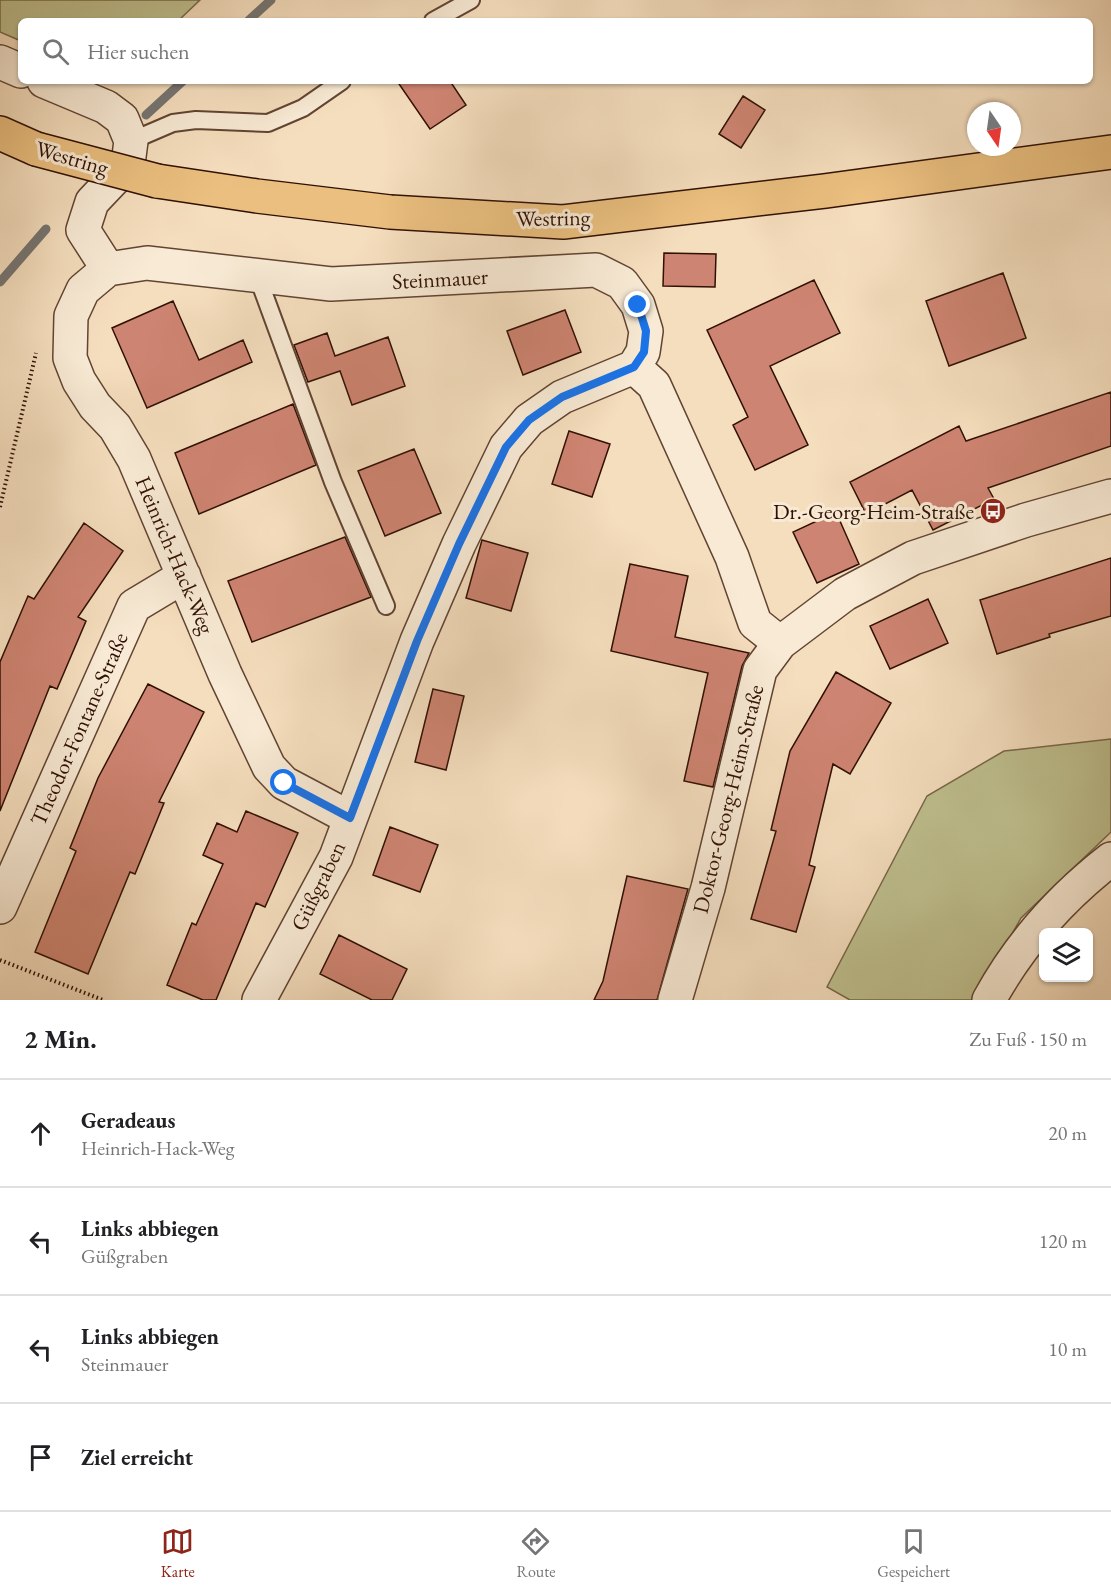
<!DOCTYPE html>
<html lang="de">
<head>
<meta charset="utf-8">
<style>
	:root { --surface:#fff; --page:#f6f6f6; --text:#202124; --muted:#757577; --line:#e0e0e0; --accent:#8f2418 }
	body { margin:0; font-family:"EB Garamond",serif; background:var(--page); color:var(--text) }
	.controls { position:absolute; right:18px; bottom:18px; display:grid; overflow:hidden; border-radius:9px; box-shadow:0 2px 4px #0004 }
	.controls button { width:54px; height:54px; display:grid; place-items:center; padding:0; border:0; border-bottom:2px solid var(--line); background:var(--surface); color:var(--text); font:30px sans-serif }
	.compass { position:absolute; left:967px; top:102px; width:54px; height:54px; border-radius:50%; background:var(--surface); box-shadow:0 2px 4px #0004; rotate:167deg }
	.stop { position:absolute; width:18px; height:18px; margin:-14px; border:4px solid #1a73e8; border-radius:50%; background:#fff }
	.stop.end { background:#1a73e8; border-color:#fff; box-shadow:0 2px 6px #0008 }
	.list { margin:0; padding:0; list-style:none }
	h2 { display:flex; justify-content:space-between; align-items:center; height:78px; margin:0; padding:0 24px; font-size:26px }
	h2 small { font-size:20px; font-weight:400; color:var(--muted) }
	.list li { display:grid; grid-template-columns:39px 1fr auto; gap:18px; align-items:center; box-sizing:border-box; height:108px; padding:0 24px; border-top:2px solid var(--line) }
	.list b { display:block; font-size:22px; white-space:nowrap }
	.list p { margin:0; font-size:20px; white-space:nowrap; color:var(--muted) }
	.list em { font-size:20px; font-style:normal; color:var(--muted) }
	.icon { flex:none; width:33px; height:33px; fill:none; stroke:currentColor; stroke-width:2; stroke-linecap:round; stroke-linejoin:round }
	.map { position:relative; flex:none; width:1111px; height:1000px; overflow:hidden }
	.search { position:absolute; background:var(--surface); box-shadow:0 2px 4px #0004; left:18px; right:18px; top:18px; height:66px; display:flex; align-items:center; gap:15px; box-sizing:border-box; padding:0 21px; border-radius:9px; color:var(--muted); font-size:22px }
	.sheet { height:510px; background:var(--surface) }
	nav { display:flex; justify-content:space-around; align-items:center; box-sizing:border-box; height:84px; border-top:2px solid var(--line); background:var(--surface); font-size:16px; color:var(--muted) }
	nav a { display:grid; justify-items:center; gap:3px }
	nav .on { color:var(--accent) }
	.map>svg:first-child { display:block }
	.green { fill:#bfc08f; stroke:#78684a; stroke-width:1.5 }
	.lines { fill:none; stroke-linecap:round; stroke-linejoin:round }
	.stream { stroke:#757573; stroke-width:9 }
	.building { fill:#ce8472; stroke:#301004; stroke-width:1.5 }
	.lane-casing { stroke:#614432; stroke-width:20 }
	.street-casing { stroke:#614432; stroke-width:36 }
	.primary-casing { stroke:#301004; stroke-width:36 }
	.path { stroke:#301004; stroke-width:4; stroke-dasharray:1.5 3; stroke-linecap:butt }
	.lane { stroke:#f8ead5; stroke-width:16 }
	.street { stroke:#f8ead5; stroke-width:33 }
	.primary { stroke:#eabf7f; stroke-width:33 }
	.primary-bridge-casing { stroke:#301004; stroke-width:36; stroke-linecap:butt }
	.primary-bridge { stroke:#eabf7f; stroke-width:33 }
	.route { stroke:#1a73e8; stroke-width:8 }
	.labels { text-anchor:middle; dominant-baseline:central; stroke-width:6; stroke-linejoin:round; paint-order:stroke }
	.street-label { font-size:22px; fill:#301004; stroke:#f8ead5 }
	.poi-label { font-size:22px; fill:#301004; stroke:#f8ead5; text-anchor:end }
</style>
</head>
<body>
<div class="map">
<svg width="1111" height="1000" viewBox="0 0 1111 1000">
	<rect width="100%" height="100%" fill="#f5debe"/>
	<filter id="stains"><feTurbulence type="fractalNoise" baseFrequency=".00333" numOctaves="4"/><feColorMatrix values="0 0 0 0 .2 0 0 0 0 .09 0 0 0 0 .02 0 0 0 .5 -.17"/></filter>
	<radialGradient id="worn" r=".72"><stop offset=".6" stop-color="#630" stop-opacity="0"/><stop offset="1" stop-color="#630" stop-opacity=".3"/></radialGradient>
	<path class="green" d="M 0,0 L 200,0 L 178,21 L 21,21 L 21,41 L 0,32 Z
		M 1111,739 L 1111,832 L 1021,918 L 975,1000 L 850,1000 L 827,987 L 927,796 L 1004,751 Z"/>
	<g class="lines">
		<path class="stream" d="M 248,21 L 271,0
			M 146,115 L 183,81
			M 0,282 L 46,229"/>
	</g>
	<path class="building" d="M 397,81 L 450,81 L 466,105 L 430,129 Z
		M 743,96 L 765,110 L 741,148 L 719,134 Z
		M 664,253 L 716,254 L 715,287 L 663,286 Z
		M 1003,273 L 1026,338 L 949,366 L 926,301 Z
		M 814,280 L 840,333 L 770,366 L 808,445 L 755,470 L 733,425 L 748,417 L 707,330 Z
		M 173,301 L 199,360 L 243,340 L 252,362 L 147,408 L 112,328 Z
		M 565,310 L 581,352 L 523,375 L 507,331 Z
		M 327,333 L 335,356 L 388,337 L 405,386 L 352,405 L 340,371 L 308,382 L 294,345 Z
		M 1111,392 L 1111,446 L 988,488 L 994,499 L 933,530 L 912,490 L 866,514 L 850,482 L 959,426 L 966,441 Z
		M 293,404 L 316,465 L 199,514 L 175,453 Z
		M 569,431 L 610,444 L 592,497 L 552,484 Z
		M 414,449 L 441,513 L 385,536 L 358,471 Z
		M 836,512 L 859,564 L 817,583 L 793,532 Z
		M 84,523 L 123,551 L 78,617 L 86,621 L 57,689 L 50,686 L 0,811 L 0,662 L 28,596 L 34,599 Z
		M 345,537 L 371,597 L 252,642 L 228,581 Z
		M 482,540 L 528,553 L 511,611 L 466,598 Z
		M 1111,558 L 1111,616 L 1049,634 L 1050,637 L 997,654 L 980,600 Z
		M 630,564 L 688,576 L 675,637 L 749,653 L 742,666 L 713,787 L 684,781 L 708,673 L 611,651 Z
		M 928,599 L 948,643 L 890,669 L 870,626 Z
		M 836,672 L 891,703 L 850,774 L 833,764 L 809,865 L 815,867 L 796,932 L 751,919 L 776,831 L 771,830 L 790,751 Z
		M 148,684 L 204,712 L 159,802 L 164,803 L 135,874 L 130,872 L 88,974 L 35,952 L 76,851 L 70,848 L 98,778 Z
		M 433,689 L 464,696 L 446,770 L 415,762 Z
		M 246,811 L 298,833 L 265,907 L 256,903 L 216,1000 L 203,1000 L 167,985 L 192,923 L 196,925 L 223,864 L 203,855 L 217,823 L 237,832 Z
		M 390,827 L 438,845 L 420,892 L 373,875 Z
		M 627,876 L 688,889 L 686,896 L 657,1000 L 594,1000 L 603,981 Z
		M 339,935 L 407,969 L 392,1000 L 372,1000 L 320,974 Z"/>
	<g class="lines">
		<g class="lane-casing">
			<path id="lane" d="M 433,21 L 471,0
				M 131,141 L 173,123 L 196,120 L 268,123 L 303,108 L 342,81
				M 257,275 L 333,482 L 386,606"/>
		</g>
		<g class="street-casing">
			<path id="street" d="M 0,62 L 21,71
				M 44,81 L 106,107 L 122,119 L 131,141 L 128,164 L 92,202 L 83,230 L 108,269
				M 108,269 L 147,263 L 331,284 L 596,270 L 622,283 L 638,305 L 646,331 L 643,352 L 634,367 L 654,385 L 732,557 L 755,623 L 780,643
				M 108,269 L 83,290 L 71,316 L 70,358 L 79,381 L 95,406 L 115,427 L 134,459 L 225,674 L 269,767 L 284,783 L 350,818
				M 0,907 L 134,606 L 184,576
				M 259,1000 L 336,857 L 417,641 L 459,544 L 506,447 L 529,420 L 562,397 L 634,367
				M 675,1000 L 708,888 L 760,670 L 780,643 L 845,594 L 913,558 L 1026,520 L 1111,496
				M 989,1000 C 1019,945 1062,897 1111,859"/>
		</g>
		<g class="primary-casing">
			<path id="primary" d="M 0,133 L 36,149
				M 157,181 L 257,196 L 390,212 L 563,222 L 825,191 L 1111,152"/>
		</g>
		<path class="path" d="M 0,507 L 36,353
			M 0,960 L 103,1000"/>
		<use href="#lane" class="lane"/>
		<use href="#street" class="street"/>
		<use href="#primary" class="primary"/>
		<g class="primary-bridge-casing">
			<path id="primary-bridge" d="M 36,149 L 157,181"/>
		</g>
		<use href="#primary-bridge" class="primary-bridge"/>
	</g>
	<g class="lines">
		<path class="route" d="M 284,783 L 350,818 L 417,641 L 459,544 L 506,447 L 529,420 L 562,397 L 634,367 L 644,352 L 646,331 L 638,305"/>
	</g>
	<defs>
		<g id="bus-disc" transform="scale(1.35)"><circle r="9.5" fill="#8f2418" stroke="#f8ead5"/><path d="M-5-6H5V4H4V6H2V4H-2V6H-4V4H-5ZM-3.5-4V0h7V-4ZM-3.5 1.2v1.5H-2V1.2ZM2 1.2v1.5H3.5V1.2Z" fill="#fff"/></g>
	</defs>
	<g fill-rule="evenodd">
		<use href="#bus-disc" x="993" y="511"/>
	</g>
	<g class="labels">
		<g class="street-label">
			<text transform="translate(72 158) rotate(16)">Westring</text>
			<text transform="translate(553 218) rotate(-1)">Westring</text>
			<text transform="translate(440 279) rotate(-3)">Steinmauer</text>
			<text transform="translate(175 555) rotate(67)">Heinrich-Hack-Weg</text>
			<text transform="translate(79 729) rotate(-66)">Theodor-Fontane-Straße</text>
			<text transform="translate(728 799) rotate(-76)">Doktor-Georg-Heim-Straße</text>
			<text transform="translate(318 886) rotate(-64)">Güßgraben</text>
		</g>
		<g class="poi-label">
			<text x="974" y="511">Dr.-Georg-Heim-Straße</text>
		</g>
	</g>
	<rect width="100%" height="100%" filter="url(#stains)"/>
	<rect width="100%" height="100%" fill="url(#worn)"/>
</svg>
<div class="controls">
<button><svg class="icon" aria-label="layers" viewBox="0 0 24 24"><path d="M12 4l9 5-9 5-9-5zM3 14l9 5 9-5"/></svg></button>
</div>
<svg class="compass" viewBox="-18 -18 36 36"><path d="M0-13l5 13h-10z" fill="#e53935"/><path d="M0 13l5-13h-10z" fill="#757577"/></svg>
<div class="stop" style="left:284px;top:783px"></div>
<div class="stop end" style="left:638px;top:305px"></div>
<div class="search"><svg class="icon" aria-label="search" viewBox="0 0 24 24"><circle cx="10" cy="10" r="6"/><path d="M15 15l6 6"/></svg>Hier suchen</div>
</div>
<section class="sheet">
<h2>2 Min.<small>Zu Fuß · 150 m</small></h2>
<ul class="list">
<li><svg class="icon" aria-label="ahead" viewBox="0 0 24 24"><path d="M12 20V5M6 11l6-6 6 6"/></svg><div><b>Geradeaus</b><p>Heinrich-Hack-Weg</p></div><em>20 m</em></li>
<li><svg class="icon" aria-label="left" viewBox="0 0 24 24"><path d="M17 20v-9H6M10 6l-5 5 5 5"/></svg><div><b>Links abbiegen</b><p>Güßgraben</p></div><em>120 m</em></li>
<li><svg class="icon" aria-label="left" viewBox="0 0 24 24"><path d="M17 20v-9H6M10 6l-5 5 5 5"/></svg><div><b>Links abbiegen</b><p>Steinmauer</p></div><em>10 m</em></li>
<li><svg class="icon" aria-label="arrive" viewBox="0 0 24 24"><path d="M6 21V4h12l-3 4 3 4H6"/></svg><div><b>Ziel erreicht</b></div></li>
</ul>
</section>
<nav>
<a class="on"><svg class="icon" aria-label="map" viewBox="0 0 24 24"><path d="M3 6l6-2 6 2 6-2v14l-6 2-6-2-6 2zM9 4v14M15 6v14"/></svg>Karte</a>
<a><svg class="icon" aria-label="directions" viewBox="0 0 24 24"><path d="M12 3l9 9-9 9-9-9zM9 14v-3h6M13 9l2 2-2 2"/></svg>Route</a>
<a><svg class="icon" aria-label="saved" viewBox="0 0 24 24"><path d="M7 4h10v16l-5-4-5 4z"/></svg>Gespeichert</a>
</nav>
</body>
</html>
